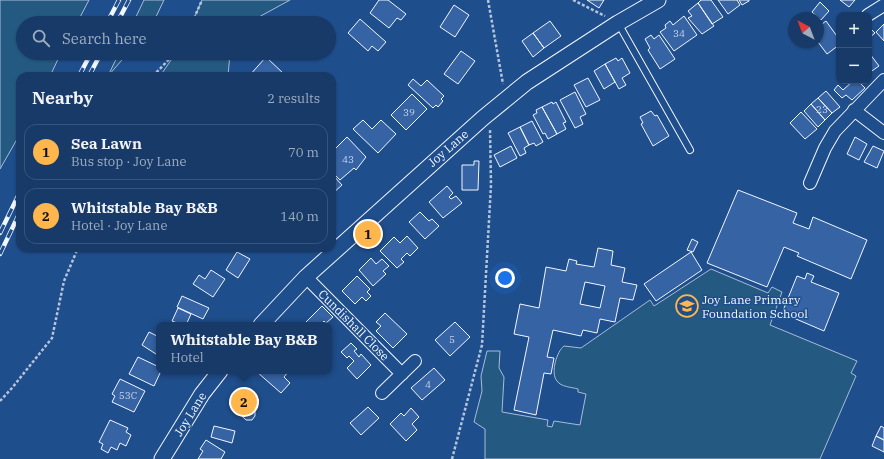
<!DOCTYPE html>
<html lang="en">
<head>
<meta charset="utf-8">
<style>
	:root { --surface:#173a69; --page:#20416f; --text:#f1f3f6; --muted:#9eadc0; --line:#36547d; --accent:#ffb74d }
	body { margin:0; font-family:"IBM Plex Serif",serif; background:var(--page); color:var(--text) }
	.controls { position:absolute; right:12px; top:12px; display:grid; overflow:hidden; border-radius:8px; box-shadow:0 1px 3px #0004 }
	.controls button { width:36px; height:36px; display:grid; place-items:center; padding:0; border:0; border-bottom:1px solid var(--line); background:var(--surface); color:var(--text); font:20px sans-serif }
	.compass { position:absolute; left:788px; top:12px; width:36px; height:36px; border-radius:50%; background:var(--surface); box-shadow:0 1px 3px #0004; rotate:318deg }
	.you { position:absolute; left:505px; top:278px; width:14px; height:14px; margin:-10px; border:3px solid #fff; border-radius:50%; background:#1a73e8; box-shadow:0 0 0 6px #1a73e833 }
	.badge { display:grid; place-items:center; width:26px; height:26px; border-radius:50%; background:var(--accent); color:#111; font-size:13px; font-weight:700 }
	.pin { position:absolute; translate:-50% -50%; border:2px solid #fff; box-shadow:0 1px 4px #0006 }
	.popup { position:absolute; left:156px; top:322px; width:176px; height:52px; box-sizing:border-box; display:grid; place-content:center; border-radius:8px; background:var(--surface); filter:drop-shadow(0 1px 3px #0005); font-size:13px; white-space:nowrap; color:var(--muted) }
	.popup b { font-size:15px; color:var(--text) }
	.popup::after { content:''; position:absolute; left:50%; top:100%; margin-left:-8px; border:8px solid transparent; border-top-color:var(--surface) }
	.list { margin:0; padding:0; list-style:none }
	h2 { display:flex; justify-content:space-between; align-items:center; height:52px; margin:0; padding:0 16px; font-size:17px }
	h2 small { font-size:13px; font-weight:400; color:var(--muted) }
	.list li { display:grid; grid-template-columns:26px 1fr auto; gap:12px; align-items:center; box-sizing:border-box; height:56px; margin:0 8px 8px; padding:0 8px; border:1px solid var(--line); border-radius:12px }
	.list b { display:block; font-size:15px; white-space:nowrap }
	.list p { margin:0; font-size:13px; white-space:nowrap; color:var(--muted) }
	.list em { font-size:13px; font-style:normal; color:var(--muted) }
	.icon { flex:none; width:22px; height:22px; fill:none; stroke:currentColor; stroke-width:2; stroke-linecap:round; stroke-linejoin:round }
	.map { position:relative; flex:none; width:884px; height:459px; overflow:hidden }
	.search { position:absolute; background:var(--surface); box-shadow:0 1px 3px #0004; left:16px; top:16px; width:320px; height:44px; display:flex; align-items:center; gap:10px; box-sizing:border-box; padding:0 14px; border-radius:22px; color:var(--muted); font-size:15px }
	.panel { position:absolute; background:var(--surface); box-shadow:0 1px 3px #0004; left:16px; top:72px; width:320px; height:180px; border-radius:12px }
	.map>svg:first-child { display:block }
	.green { fill:#245a82; stroke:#a8bbd7 }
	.building { fill:#3563a3; stroke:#f2f6ff; fill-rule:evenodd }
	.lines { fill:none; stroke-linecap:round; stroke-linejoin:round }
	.service-casing { stroke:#f2f6ff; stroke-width:8 }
	.minor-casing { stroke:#f2f6ff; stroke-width:14 }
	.tertiary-casing { stroke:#f2f6ff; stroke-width:17 }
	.path { stroke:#b3c4dc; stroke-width:2.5; stroke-dasharray:3 2; stroke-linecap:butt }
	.service { stroke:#1f4e8c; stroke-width:6 }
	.minor { stroke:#1f4e8c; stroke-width:12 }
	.tertiary { stroke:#1f4e8c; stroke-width:15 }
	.rail-casing { stroke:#f2f6ff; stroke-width:4.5 }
	.rail { stroke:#1f4e8c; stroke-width:3; stroke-dasharray:9; stroke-linecap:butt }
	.labels { text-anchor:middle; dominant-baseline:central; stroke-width:3; stroke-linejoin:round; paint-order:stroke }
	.number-label { font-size:10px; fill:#c3d1e8 }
	.street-label { font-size:12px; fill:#f2f6ff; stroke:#1f4e8c }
	.poi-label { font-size:12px; fill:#f2f6ff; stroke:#1f4e8c; text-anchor:start }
</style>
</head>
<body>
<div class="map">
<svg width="884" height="459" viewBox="0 0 884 459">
	<rect width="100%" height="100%" fill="#1f4e8c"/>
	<path class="green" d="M 0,0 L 89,0 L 77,23 L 23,23 L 23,53 L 61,53 L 50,76 L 20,76 L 20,134 L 0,169 Z
		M 144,0 L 164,0 L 153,23 L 133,23 Z
		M 202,0 L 290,0 L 248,23 L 192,23 Z
		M 119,53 L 128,53 L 108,76 Z
		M 176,53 L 230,53 L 228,76 L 160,76 Z
		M 711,269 L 768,293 L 772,287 L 782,292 L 770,325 L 857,361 L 851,373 L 856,376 L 820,459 L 485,459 L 485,429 L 474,422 L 482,391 L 481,376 L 487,351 L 500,351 L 499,368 L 504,377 L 502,412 L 548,420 L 547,426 L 552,427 L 554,421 L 580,425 L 586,394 L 578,392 L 578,389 C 571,387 561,387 557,381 C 550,373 557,351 564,346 L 581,348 L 650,300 L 654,306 Z"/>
	<path class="building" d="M 379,0 L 388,0 L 406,14 L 401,20 L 397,18 L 389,28 L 370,13 Z
		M 587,0 L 604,0 L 599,8 Z
		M 701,0 L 711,0 L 723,17 L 712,24 L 698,3 Z
		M 718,0 L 737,0 L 740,5 L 728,14 Z
		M 739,0 L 749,0 L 749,1 L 742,5 Z
		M 840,0 L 855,0 L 849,7 Z
		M 820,2 L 829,11 L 821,20 L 812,12 Z
		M 698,3 L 714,26 L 702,34 L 688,18 L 692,16 L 688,11 Z
		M 454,5 L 469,15 L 455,37 L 440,27 Z
		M 684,16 L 697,35 L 674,51 L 660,32 L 666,28 L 665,25 L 670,21 L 673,25 Z
		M 360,19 L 386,42 L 378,51 L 372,46 L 368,51 L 348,33 Z
		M 550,21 L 561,36 L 544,48 L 533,33 Z
		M 826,21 L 839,39 L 839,45 L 827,54 L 818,42 L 818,27 Z
		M 884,24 L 884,41 L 876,32 Z
		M 869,27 L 875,33 L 869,38 Z
		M 533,33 L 544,48 L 533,57 L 522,41 Z
		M 651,35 L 654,39 L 659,35 L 675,59 L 660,69 L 648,50 L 650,48 L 645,39 Z
		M 461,51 L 475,61 L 458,84 L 444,74 Z
		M 870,54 L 879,66 L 869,73 L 869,55 Z
		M 266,57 L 284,74 L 282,76 L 249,76 Z
		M 616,58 L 618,61 L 622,58 L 630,73 L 622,78 L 626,85 L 619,89 L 605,64 Z
		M 605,64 L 615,82 L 604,89 L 594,71 Z
		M 588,78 L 600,100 L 586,107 L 574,85 Z
		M 413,79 L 421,86 L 427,80 L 444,96 L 441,99 L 443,101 L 438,107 L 436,105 L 433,108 L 408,85 Z
		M 853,81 L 858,81 L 865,88 L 852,100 L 846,95 L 842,98 L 834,90 L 838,85 L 843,90 Z
		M 826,91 L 840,107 L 832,113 L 818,98 Z
		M 575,92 L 586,114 L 580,117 L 583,124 L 575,128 L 560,100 Z
		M 412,94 L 427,109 L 406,130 L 391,115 Z
		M 818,98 L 832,113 L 825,120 L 811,104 Z
		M 552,102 L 553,104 L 556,102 L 566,122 L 563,123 L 566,129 L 557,134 L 542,107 Z
		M 811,104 L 825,120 L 818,127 L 804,111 Z
		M 542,107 L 557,134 L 548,139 L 545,133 L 543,134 L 533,115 L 537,113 L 536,110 Z
		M 651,111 L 655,116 L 657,115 L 669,136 L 653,146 L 641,124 L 643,123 L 640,117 Z
		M 801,112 L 817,129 L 805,139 L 790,123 Z
		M 363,120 L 372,129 L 381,120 L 396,134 L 378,153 L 353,129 Z
		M 532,121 L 543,142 L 536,146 L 534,143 L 529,145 L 520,127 Z
		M 520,127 L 529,145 L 524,148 L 526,153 L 520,156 L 508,133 Z
		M 347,137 L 366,157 L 356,170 L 354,168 L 340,180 L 332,172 L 332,152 Z
		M 855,137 L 867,144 L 859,160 L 847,154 Z
		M 511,146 L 517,158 L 500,167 L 494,155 Z
		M 873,146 L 884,151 L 877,168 L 864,162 Z
		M 474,161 L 479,161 L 478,190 L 462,190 L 462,165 L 474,165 Z
		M 332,174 L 342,185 L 332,194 Z
		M 447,186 L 453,193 L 449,197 L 451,199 L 456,196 L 462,203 L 443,218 L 429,202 Z
		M 738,190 L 797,213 L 793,223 L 809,229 L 813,217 L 867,240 L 851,279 L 797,256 L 799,253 L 784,247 L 767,287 L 707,263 Z
		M 420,212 L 429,221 L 432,219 L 439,226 L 425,239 L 409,222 Z
		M 407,236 L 418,248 L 410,256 L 407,253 L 401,259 L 404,262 L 397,268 L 380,251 L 394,237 L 400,243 Z
		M 692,239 L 698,242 L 693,252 L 687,250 Z
		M 598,248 L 613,251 L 611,265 L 625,268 L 622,282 L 637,285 L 633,300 L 620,298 L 615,322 L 600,319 L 597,333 L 583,330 L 581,336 L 553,330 L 547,357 L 554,358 L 551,374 L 544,373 L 536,415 L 514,410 L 529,337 L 514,334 L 520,304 L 539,308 L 546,267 L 566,271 L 569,259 L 577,261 L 576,264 L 594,267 ZM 585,282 L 605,286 L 600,308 L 580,304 Z
		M 237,252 L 250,259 L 238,278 L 226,270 Z
		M 691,252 L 702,270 L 656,301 L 644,284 Z
		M 371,258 L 376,264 L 382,259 L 389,266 L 383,271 L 386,274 L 373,286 L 359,270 Z
		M 211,270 L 225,279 L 213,297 L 193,284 L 199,275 L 205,279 Z
		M 807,273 L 814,276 L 811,282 L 839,293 L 824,331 L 782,313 L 797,276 L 805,279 Z
		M 357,276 L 370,289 L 367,292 L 371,296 L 366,301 L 362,297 L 355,304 L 342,291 Z
		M 182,296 L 209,308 L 203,319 L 177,307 Z
		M 322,306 L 333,317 L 326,323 L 324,321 L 320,325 L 303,325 Z
		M 178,308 L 191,314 L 186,325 L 176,325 L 177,323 L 172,321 Z
		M 385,313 L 407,334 L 393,348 L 376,331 L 381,326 L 376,322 Z
		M 455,322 L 470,337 L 450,356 L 435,340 Z
		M 149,332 L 157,336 L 159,333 L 159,356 L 142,345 Z
		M 351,343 L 357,349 L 354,351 L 359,357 L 361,354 L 371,365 L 357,379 L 347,368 L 354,361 L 349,356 L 347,358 L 341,352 Z
		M 138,357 L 159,367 L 159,371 L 161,371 L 154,386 L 129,374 Z
		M 434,368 L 445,380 L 422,400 L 411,388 Z
		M 258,371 L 289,371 L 284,377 L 290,383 L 281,393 L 257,372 Z
		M 120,379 L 145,391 L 134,412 L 112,402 L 115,396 L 112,394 Z
		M 245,387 L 259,400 L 252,408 L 255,411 L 255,416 L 252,420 L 246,420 L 229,404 Z
		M 368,407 L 379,418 L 361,435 L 350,423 Z
		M 411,408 L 419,417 L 412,424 L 417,430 L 406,441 L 390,424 L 401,413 L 404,416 Z
		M 110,420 L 128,428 L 126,432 L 131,435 L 126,446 L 120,443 L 117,450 L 111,447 L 108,453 L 101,449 L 103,444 L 99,442 Z
		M 214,426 L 235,431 L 232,443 L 211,437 Z
		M 881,426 L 884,428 L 884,440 L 876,436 Z
		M 876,436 L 884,440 L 884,452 L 872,446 Z
		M 206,440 L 225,452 L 221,459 L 198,459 L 203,451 L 200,449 Z"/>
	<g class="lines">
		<g class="service-casing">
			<path id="service" d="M 618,23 L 690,150"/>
		</g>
		<g class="minor-casing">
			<path id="minor" d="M 868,15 L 884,5
				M 854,110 L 884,133
				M 810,183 L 825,148 L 835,131 L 884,80
				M 306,277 L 402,374
				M 382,393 L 415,361"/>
		</g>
		<g class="tertiary-casing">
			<path id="tertiary" d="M 261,325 L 306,277 L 483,118 L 527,82 L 618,23 L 658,0
				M 162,459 L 202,394 L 220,371"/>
		</g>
		<path class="path" d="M 488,0 L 503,84
			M 573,0 L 605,16
			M 192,23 L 202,0
			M 153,76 L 175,53
			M 0,401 L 12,388 L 52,338 L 64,281 L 78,248
			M 452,459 L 482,345 L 491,185 L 490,129"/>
		<use href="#service" class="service"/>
		<use href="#minor" class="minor"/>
		<use href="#tertiary" class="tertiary"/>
		<g class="rail-casing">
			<path id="rail" d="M 107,23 L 119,0
				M 117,23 L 129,0
				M 79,76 L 91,53
				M 89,76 L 101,53
				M 0,233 L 20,192
				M 0,254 L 20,212"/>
		</g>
		<use href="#rail" class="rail"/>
	</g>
	<defs>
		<g id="school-ring" transform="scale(1.15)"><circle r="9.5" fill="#1f4e8c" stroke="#ffb74d" stroke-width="1.5"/><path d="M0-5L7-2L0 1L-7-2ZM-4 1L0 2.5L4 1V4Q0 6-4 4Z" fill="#ffb74d"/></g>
	</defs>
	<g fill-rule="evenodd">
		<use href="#school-ring" x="687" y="306"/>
	</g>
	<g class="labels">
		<g class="number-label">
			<text x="679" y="33">34</text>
			<text x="822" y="109">23</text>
			<text x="409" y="112">39</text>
			<text x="348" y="159">43</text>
			<text x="452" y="339">5</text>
			<text x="428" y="384">4</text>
			<text x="128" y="395">53C</text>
		</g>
		<g class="street-label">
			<text transform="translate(448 148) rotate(-41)">Joy Lane</text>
			<text transform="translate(354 325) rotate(45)">Cundishall Close</text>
			<text transform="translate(190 414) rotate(-58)">Joy Lane</text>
		</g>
		<g class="poi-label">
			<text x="702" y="299">Joy Lane Primary<tspan x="702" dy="14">Foundation School</tspan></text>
		</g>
	</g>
</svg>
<div class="controls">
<button>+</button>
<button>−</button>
</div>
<svg class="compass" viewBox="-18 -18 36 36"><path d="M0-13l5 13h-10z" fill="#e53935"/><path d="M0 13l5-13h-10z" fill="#9eadc0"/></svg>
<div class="you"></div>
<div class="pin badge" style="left:368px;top:234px">1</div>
<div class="pin badge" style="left:244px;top:402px">2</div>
<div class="popup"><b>Whitstable Bay B&amp;B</b>Hotel</div>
<div class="search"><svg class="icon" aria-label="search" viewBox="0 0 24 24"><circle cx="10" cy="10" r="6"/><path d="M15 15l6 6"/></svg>Search here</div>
<section class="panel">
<h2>Nearby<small>2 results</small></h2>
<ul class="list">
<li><span class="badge">1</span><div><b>Sea Lawn</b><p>Bus stop · Joy Lane</p></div><em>70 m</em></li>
<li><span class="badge">2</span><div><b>Whitstable Bay B&amp;B</b><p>Hotel · Joy Lane</p></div><em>140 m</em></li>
</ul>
</section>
</div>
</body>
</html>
